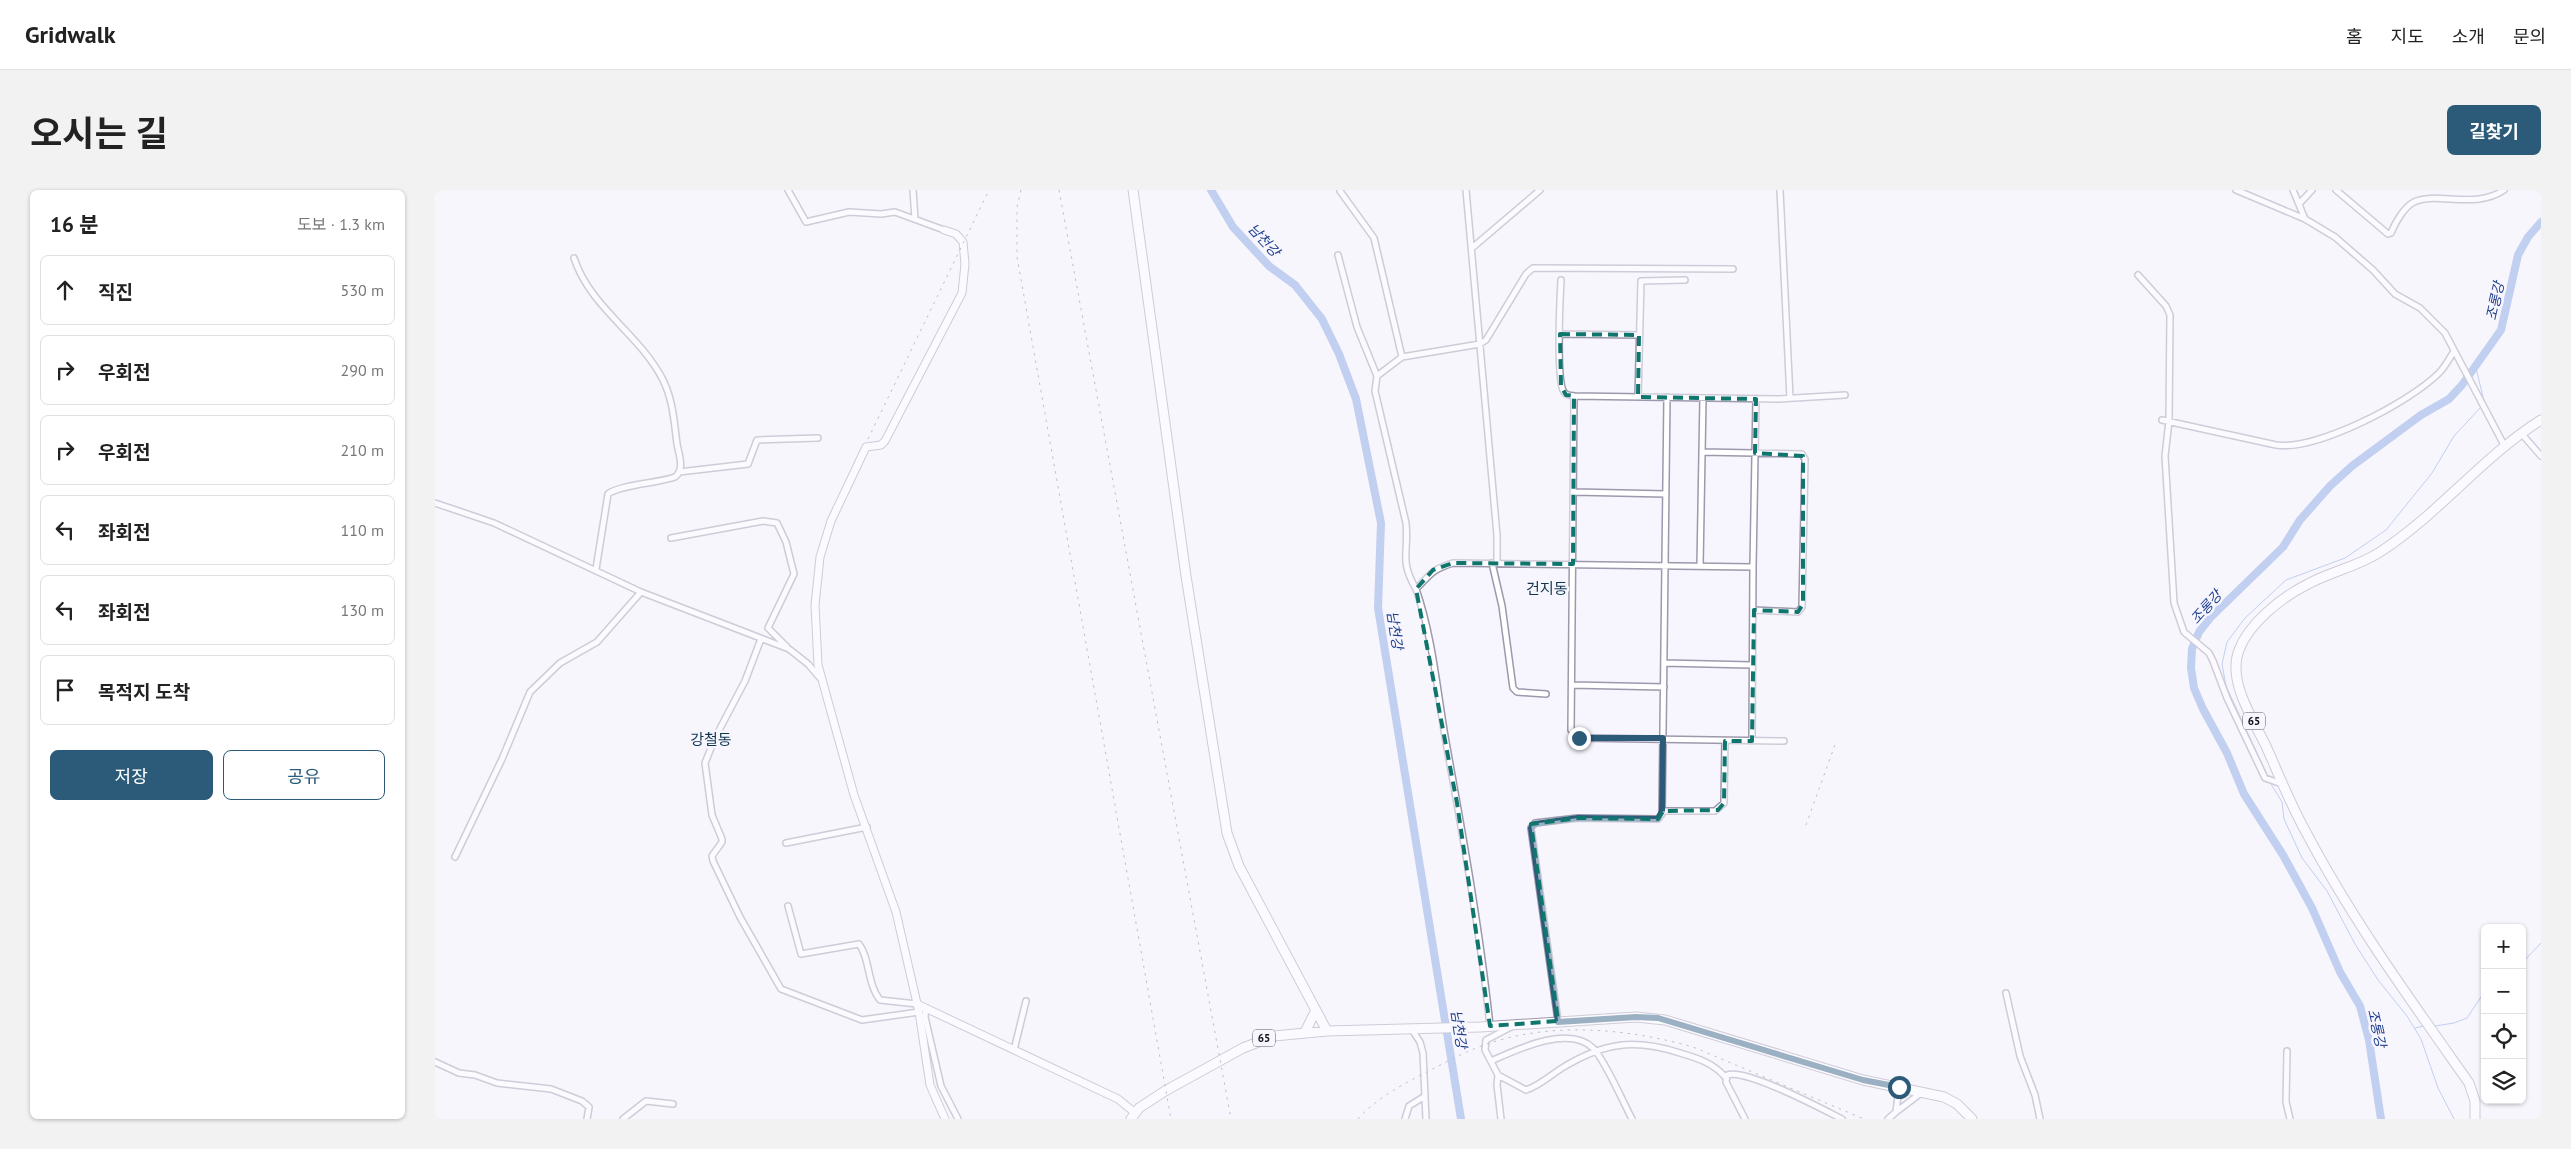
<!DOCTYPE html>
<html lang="ko">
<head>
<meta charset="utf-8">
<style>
	:root { --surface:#fff; --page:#f2f2f2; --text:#222; --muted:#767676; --line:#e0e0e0; --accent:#2c5b7a }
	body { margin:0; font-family:"PT Sans","Noto Sans KR",sans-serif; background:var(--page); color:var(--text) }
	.controls { position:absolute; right:15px; bottom:15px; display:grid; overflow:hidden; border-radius:8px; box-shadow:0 1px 4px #0004 }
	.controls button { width:45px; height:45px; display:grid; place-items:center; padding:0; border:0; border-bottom:1px solid var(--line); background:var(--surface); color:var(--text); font:25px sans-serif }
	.stop { position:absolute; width:15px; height:15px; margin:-11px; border:4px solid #2c5b7a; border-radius:50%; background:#fff }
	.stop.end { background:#2c5b7a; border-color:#fff; box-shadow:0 1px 5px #0008 }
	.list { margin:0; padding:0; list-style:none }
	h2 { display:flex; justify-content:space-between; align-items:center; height:65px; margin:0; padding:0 20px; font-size:21px }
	h2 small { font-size:16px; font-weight:400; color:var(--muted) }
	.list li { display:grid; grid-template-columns:32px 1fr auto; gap:15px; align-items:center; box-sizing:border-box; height:70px; margin:0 10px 10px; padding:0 10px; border:1px solid var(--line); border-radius:8px }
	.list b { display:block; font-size:19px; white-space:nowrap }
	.list em { font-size:16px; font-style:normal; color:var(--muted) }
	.actions { display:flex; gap:10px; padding:15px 20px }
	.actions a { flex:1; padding:11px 0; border:1px solid var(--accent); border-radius:8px; text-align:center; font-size:18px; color:var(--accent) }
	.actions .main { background:var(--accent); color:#fff }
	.icon { flex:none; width:28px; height:28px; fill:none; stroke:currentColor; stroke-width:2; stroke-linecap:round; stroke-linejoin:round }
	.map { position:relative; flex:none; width:2106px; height:929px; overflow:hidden; border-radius:8px }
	header { display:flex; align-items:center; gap:30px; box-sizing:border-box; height:70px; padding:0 25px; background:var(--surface); border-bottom:1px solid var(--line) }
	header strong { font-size:24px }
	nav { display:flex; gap:28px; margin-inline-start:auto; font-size:18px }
	.intro { display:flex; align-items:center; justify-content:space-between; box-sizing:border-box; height:120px; padding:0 30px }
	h1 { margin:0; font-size:35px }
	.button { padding:12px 22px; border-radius:8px; background:var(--accent); color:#fff; font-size:18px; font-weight:700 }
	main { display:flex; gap:30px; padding:0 30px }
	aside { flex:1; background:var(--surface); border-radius:8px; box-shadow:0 1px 4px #0004 }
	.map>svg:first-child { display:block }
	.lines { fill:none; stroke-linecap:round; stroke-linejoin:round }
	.stream { stroke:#7f9fdf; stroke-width:1 }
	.river { stroke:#7f9fdf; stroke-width:8 }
	.minor-casing { stroke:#9e98ac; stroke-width:8 }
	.tertiary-casing { stroke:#9e98ac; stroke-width:9 }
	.primary-casing { stroke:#9e98ac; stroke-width:11 }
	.minor { stroke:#fff; stroke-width:5 }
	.tertiary { stroke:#fff; stroke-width:7 }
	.primary { stroke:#fff; stroke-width:9 }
	.rail { stroke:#7f7d85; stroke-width:1; stroke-dasharray:2.5 5; stroke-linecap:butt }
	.route { stroke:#2c5b7a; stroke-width:6 }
	.marked { fill:none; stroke:#0f766e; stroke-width:4; stroke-dasharray:10 6; stroke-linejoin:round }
	.labels { text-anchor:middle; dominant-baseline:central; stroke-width:5; stroke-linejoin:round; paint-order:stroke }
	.shield { fill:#f7f5fd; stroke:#59575e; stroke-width:1 }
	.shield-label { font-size:11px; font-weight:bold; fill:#15131a }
	.water-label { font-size:14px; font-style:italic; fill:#20428d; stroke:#f7f5fd }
	.quarter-label { font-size:15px; fill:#11374f; stroke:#f7f5fd }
</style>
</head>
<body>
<header>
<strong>Gridwalk</strong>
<nav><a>홈</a><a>지도</a><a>소개</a><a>문의</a></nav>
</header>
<div class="intro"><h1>오시는 길</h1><a class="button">길찾기</a></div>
<main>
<aside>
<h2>16 분<small>도보 · 1.3 km</small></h2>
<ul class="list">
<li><svg class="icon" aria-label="ahead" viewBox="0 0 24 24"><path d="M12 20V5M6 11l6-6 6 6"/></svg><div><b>직진</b></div><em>530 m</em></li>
<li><svg class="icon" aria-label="right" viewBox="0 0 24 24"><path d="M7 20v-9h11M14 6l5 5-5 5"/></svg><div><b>우회전</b></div><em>290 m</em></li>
<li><svg class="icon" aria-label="right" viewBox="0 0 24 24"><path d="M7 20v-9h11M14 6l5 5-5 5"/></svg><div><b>우회전</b></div><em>210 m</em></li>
<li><svg class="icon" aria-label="left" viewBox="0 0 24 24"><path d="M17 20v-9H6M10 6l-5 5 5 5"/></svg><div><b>좌회전</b></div><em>110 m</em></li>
<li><svg class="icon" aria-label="left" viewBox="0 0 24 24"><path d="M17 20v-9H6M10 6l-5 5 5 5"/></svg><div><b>좌회전</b></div><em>130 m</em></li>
<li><svg class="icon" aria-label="arrive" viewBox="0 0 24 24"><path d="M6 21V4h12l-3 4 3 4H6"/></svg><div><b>목적지 도착</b></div></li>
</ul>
<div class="actions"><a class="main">저장</a><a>공유</a></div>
</aside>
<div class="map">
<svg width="2106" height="929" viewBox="0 0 2106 929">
	<rect width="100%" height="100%" fill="#f7f5fd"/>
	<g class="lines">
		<path class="stream" d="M 2041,178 L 2049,211
			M 1833,587 L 1791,496 L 1787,474 L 1792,452 L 1810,428 L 1851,390 L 1910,368 L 1951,340 L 1997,283 L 2019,246 L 2046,217
			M 1836,594 L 1847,612 L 1849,629 L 1867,668 L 1892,701 L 1920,754 L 1943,790 L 1972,826 L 1986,849 L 2003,898 L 2019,929
			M 2087,773 L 2106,753
			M 2000,836 L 2019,833 L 2032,828 L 2050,801
			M 1980,838 L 1989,836"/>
		<path class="river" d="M 776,0 L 798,37 L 834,76 L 860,95 L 887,129 L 904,164 L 921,209 L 946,333 L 943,418 L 1026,929
			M 1946,929 L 1934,850 L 1925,816 L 1905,782 L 1877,718 L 1848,665 L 1809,604 L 1792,563 L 1768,519 L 1759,498 L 1756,478 L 1757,459 L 1764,442 L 1775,428 L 1848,357 L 1865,330 L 1895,296 L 1917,276 L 1986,225 L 2014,209 L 2027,195 L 2066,140 L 2083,65 L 2093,47 L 2106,32"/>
		<g class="minor-casing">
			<path id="minor" d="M 353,0 L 371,32 L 414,22 L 446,24 L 460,22 L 509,40
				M 478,0 L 480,29
				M 1031,0 L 1062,345 L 1062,373
				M 1345,0 L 1355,208
				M 1801,0 L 1870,29 L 1900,47 L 1938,80 L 1960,104 L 1985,118 L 2010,143 L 2069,255
				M 1858,0 L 1870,29
				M 1901,0 L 1953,44 L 1956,43 C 1960,33 1969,17 1979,12 C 2001,1 2040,20 2069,0
				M 905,1 L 939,48 L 967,167
				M 1864,14 L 1877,0
				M 1037,58 L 1105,0
				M 903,65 L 922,137 L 942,186
				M 139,68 C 155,117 203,143 227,188 C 238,209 239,231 242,254 C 244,265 250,279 240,287 C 224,293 183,295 173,304 L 161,379
				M 1703,85 L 1731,116 L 1735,125 L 1734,231 L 1730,266 L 1739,413 L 1749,442 L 1774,463 L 1778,471 L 1792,508 L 1830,588 L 1847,594
				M 1126,90 C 1125,108 1121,192 1129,202 C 1131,206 1135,205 1139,206
				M 1125,144 L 1204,145
				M 1203,207 L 1206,91 L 1250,90
				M 1727,230 L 1841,255 C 1882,261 1975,212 2004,183 C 2010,177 2015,168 2019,161
				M 2086,243 L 2106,266
				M 1267,262 L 1367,264 L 1370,269 L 1367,417 L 1363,422 L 1319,420
				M 244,282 L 313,274 L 322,250 L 383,248
				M 1139,302 L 1231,304
				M 0,313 L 59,333 L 206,402 L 354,459 L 373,474 L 385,488
				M 236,348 L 328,331 L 342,333 L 351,352 L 359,384 L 333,438 L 352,457
				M 1057,373 L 1067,416 L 1078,498 L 1082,502 L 1111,504
				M 1265,376 L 1268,208
				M 1318,377 L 1321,209
				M 981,399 C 964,370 974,363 971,333 L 940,201 L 942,186 L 967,167 L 1045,154 L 1051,150 L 1091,84 L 1098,78 L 1298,79
				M 326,449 L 310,491 L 280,548 L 270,573 L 277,625 L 287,649 L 287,652 L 277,666 L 278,671 L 305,727 L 346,799 L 427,830 L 484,822
				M 1229,473 L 1316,475
				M 1137,495 L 1229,497
				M 1349,551 L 1145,548 L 1136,540 L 1139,206 L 1343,209 L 1410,205
				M 1227,621 L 1280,621 L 1289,613 L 1290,551
				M 351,653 L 432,637
				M 20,667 L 67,569 L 95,502 L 125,473 L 162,452 L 206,402
				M 353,716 L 366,764 L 424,754 C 435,768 432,794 445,810 L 482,814
				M 1571,803 L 1585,866 L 1600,905 L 1605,929
				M 491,818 L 490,827 L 506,896 L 523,929
				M 1123,831 L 1096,638 L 1100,633 L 1143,628 L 1223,629 L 1227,624 L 1232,207
				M 1055,836 C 1045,741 1028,646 1011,552 C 1002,501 998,448 981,399 C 997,383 996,380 1018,373 L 1318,377 L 1317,551
				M 1076,837 L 1051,850 L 1050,860 L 1063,885 L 1091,900 C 1104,896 1116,885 1127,878 C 1168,853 1198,848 1245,863 C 1262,868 1279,873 1291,888
				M 976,838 L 985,852 L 988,863 L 991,929
				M 579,860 L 591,811
				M 1852,861 L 1851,912 L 1855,929
				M 1056,871 C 1081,860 1134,834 1158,858 C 1170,870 1188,912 1197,929
				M 0,872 L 24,883 L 40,885 L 62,893 L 116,899 L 147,911 L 154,917 L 152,929
				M 1063,885 L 1062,895 L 1066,929
				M 1464,897 L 1461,922 L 1486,903
				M 188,929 L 211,911 L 238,914
				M 970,929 L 974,916 L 990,906
				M 1310,929 L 1291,892 L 1292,885 C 1311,878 1387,919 1407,929
				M 1453,929 L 1461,922"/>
		</g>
		<g class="tertiary-casing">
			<path id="tertiary" d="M 509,40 L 521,44 L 528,52 L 530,74 L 527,103 L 450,251 L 446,255 L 431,257 L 396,331 L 385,367 L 380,415 L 383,475 L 419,605 L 461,722 L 484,822 L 495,895 L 510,929
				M 482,814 L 683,909 L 699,922"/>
		</g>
		<g class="primary-casing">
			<path id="primary" d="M 698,0 L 751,386 L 792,643 L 804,676 L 892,841
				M 870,842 L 881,820
				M 696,929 L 704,918 L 730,901 L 808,858 L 839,846 L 892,841 L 1045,837 L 1201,827 L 1230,830 L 1428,890 L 1509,907 L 1522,914 L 1537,929
				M 2040,929 L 2040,911 L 2034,893 C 1977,812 1918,731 1872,644 C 1856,616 1844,585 1831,556 C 1818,529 1792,491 1804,460 C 1814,433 1847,407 1873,394 C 1897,381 1922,377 1945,362 C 2004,324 2047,267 2106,230"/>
		</g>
		<use href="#minor" class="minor"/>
		<use href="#tertiary" class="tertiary"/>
		<use href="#primary" class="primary"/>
		<path class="rail" d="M 586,0 L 582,17 L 582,67 L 736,929
			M 624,0 L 796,929
			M 433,249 L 554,0
			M 1371,635 L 1401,552
			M 923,929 C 940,909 968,894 992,882 C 1013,871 1035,859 1058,852 C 1122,832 1194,839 1258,857 L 1429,929"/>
	</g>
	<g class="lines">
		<path class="route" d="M 1144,548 L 1228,548 L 1227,621 L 1223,629 L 1143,628 L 1100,634 L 1096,638 L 1123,832 L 1201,827 L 1223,828 L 1428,890 L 1464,897"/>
	</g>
	<path d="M0 0H2106V929H0ZM 1125,144 L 1204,145 L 1203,207 L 1321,209 L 1320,263 L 1368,266 L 1368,414 L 1363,422 L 1319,420 L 1317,551 L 1290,551 L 1289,613 L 1283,620 L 1228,621 L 1223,629 L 1143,628 L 1096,634 L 1123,831 L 1055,836 L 1022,613 L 981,399 L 998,380 L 1018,373 L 1138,374 L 1139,206 L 1131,205 L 1126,196 Z" fill="#f7f5fd" fill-opacity=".55" fill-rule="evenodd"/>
	<path class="marked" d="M 1125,144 L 1204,145 L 1203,207 L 1321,209 L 1320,263 L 1368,266 L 1368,414 L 1363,422 L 1319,420 L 1317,551 L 1290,551 L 1289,613 L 1283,620 L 1228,621 L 1223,629 L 1143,628 L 1096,634 L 1123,831 L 1055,836 L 1022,613 L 981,399 L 998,380 L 1018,373 L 1138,374 L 1139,206 L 1131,205 L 1126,196 Z"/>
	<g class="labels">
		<g class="shield">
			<rect x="1808" y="522.5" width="22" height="17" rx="4"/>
			<rect x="818" y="839.5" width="22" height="17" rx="4"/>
		</g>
		<g class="shield-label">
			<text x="1819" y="531">65</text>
			<text x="829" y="848">65</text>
		</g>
		<g class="water-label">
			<text transform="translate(829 50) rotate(47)">남천강</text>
			<text transform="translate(2060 111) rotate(-77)">조롱강</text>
			<text transform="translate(1771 417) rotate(-48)">조롱강</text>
			<text transform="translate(960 440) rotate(81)">남천강</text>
			<text transform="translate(1942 838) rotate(77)">조롱강</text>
			<text transform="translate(1024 839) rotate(81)">남천강</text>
		</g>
		<g class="quarter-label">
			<text x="1112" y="398">건지동</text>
			<text x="276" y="549">강철동</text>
		</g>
	</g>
</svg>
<div class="controls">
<button>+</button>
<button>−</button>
<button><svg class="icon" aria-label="locate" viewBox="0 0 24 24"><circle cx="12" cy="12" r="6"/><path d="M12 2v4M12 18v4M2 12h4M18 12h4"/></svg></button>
<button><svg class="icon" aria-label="layers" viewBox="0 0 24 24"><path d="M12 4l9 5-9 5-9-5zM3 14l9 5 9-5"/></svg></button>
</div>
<div class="stop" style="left:1464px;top:897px"></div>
<div class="stop end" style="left:1144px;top:548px"></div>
</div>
</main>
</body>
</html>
